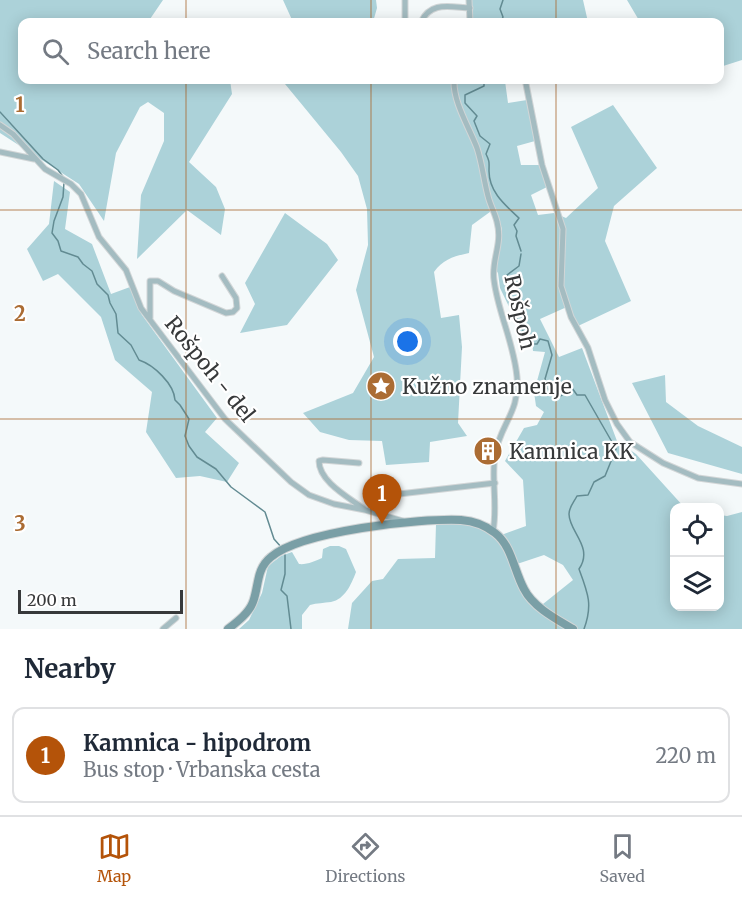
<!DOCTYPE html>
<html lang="en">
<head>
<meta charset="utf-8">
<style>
	:root { --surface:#fff; --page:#f2f2f3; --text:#1f2937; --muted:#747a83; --line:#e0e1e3; --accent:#b45309 }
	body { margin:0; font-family:Merriweather,serif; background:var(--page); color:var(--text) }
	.controls { position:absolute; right:18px; bottom:18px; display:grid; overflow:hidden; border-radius:12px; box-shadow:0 3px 15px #0003 }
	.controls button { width:54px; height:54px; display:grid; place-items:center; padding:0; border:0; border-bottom:2px solid var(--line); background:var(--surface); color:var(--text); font:30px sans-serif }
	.scale { position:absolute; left:18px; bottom:15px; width:165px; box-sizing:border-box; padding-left:6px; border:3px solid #37393a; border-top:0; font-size:16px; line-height:21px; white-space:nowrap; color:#37393a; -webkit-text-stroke:4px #fff; paint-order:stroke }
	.you { position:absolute; left:408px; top:342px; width:21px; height:21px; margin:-15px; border:4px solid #fff; border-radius:50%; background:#1a73e8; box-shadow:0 0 0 9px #1a73e833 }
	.badge { display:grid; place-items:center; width:39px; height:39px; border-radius:50%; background:var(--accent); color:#fff; font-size:20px; font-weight:700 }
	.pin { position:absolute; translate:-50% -50px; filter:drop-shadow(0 2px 3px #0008) }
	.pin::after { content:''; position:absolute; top:32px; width:21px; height:18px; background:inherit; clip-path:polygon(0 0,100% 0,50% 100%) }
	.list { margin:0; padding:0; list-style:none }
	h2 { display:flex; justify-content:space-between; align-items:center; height:78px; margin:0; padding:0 24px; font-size:26px }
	h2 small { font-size:20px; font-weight:400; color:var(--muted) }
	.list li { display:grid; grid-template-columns:39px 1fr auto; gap:18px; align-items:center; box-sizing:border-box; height:96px; margin:0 12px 12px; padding:0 12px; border:2px solid var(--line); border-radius:12px }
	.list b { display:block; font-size:22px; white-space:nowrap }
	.list p { margin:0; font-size:20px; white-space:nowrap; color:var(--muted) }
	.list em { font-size:20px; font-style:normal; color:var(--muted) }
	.icon { flex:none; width:33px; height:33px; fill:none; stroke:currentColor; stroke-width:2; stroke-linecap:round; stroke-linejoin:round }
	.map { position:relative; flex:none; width:742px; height:629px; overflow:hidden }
	.search { position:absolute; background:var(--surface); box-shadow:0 3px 15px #0003; left:18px; right:18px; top:18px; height:66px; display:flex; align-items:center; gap:15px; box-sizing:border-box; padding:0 21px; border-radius:12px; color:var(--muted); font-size:22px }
	.sheet { height:186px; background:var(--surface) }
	nav { display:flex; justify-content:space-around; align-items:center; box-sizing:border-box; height:84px; border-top:2px solid var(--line); background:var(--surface); font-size:16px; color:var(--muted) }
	nav a { display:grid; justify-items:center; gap:3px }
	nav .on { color:var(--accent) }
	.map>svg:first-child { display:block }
	.green { fill:#acd2d9; fill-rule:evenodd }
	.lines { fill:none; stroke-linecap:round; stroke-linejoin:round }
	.stream { stroke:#628b92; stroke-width:1.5 }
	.street-casing { stroke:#d2d6d7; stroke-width:7 }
	.secondary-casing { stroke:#d2d6d7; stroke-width:10 }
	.street { stroke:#a4bcc1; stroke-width:5 }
	.secondary { stroke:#7a9fa6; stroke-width:8 }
	.grid { fill:none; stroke:#ab6c33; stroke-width:1.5; stroke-opacity:0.55 }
	.labels { text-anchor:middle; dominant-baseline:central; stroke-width:4.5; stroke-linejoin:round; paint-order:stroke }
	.street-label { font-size:21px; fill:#37393a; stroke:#fff }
	.poi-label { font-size:21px; fill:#37393a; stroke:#fff; text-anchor:start }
	.grid-label { font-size:20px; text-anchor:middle; font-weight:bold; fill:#ab6c33; stroke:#fff; stroke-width:4.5; stroke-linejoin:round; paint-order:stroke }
</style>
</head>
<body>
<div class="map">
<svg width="742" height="629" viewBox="0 0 742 629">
	<rect width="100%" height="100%" fill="#f4f9fa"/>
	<path class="green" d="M 0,0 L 163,0 L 148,22 L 22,22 L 22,80 L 230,80 L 232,94 L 189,162 L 216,187 L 225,209 L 221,235 L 187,210 L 137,259 L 141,195 L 164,141 L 164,113 L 148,102 L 140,107 L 116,153 L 104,221 L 79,184 L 0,133 Z
		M 283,0 L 376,0 L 377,8 L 373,22 L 293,22 Z
		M 469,0 L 583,0 L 588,22 L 469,22 Z
		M 627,0 L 742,0 L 742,60 L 720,67 L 720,22 L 640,22 Z
		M 286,80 L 507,80 L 505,81 L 508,103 L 527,100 L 535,141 L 517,146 L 521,165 L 540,165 L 547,187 L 531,195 L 538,215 L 554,213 L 566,218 L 598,188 L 571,127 L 613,105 L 657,168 L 614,206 L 605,241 L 631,301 L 578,326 L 569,306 L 540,319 L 559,357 L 582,348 L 617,441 L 636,454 L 684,507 L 674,508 L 674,606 L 720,606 L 720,515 L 727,516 L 742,512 L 742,629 L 348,629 L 352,603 L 372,581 L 383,579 L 398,559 L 435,558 L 436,524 C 465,520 471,523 496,537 L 526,526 L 523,480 L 505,461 L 524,428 L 537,425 L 544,412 L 536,406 L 534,392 L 545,352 L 533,351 L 532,340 L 524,338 L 500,288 L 498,273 L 496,270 L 502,229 L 494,209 L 472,225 L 469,253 C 455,256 443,259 434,272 L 441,318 L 459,315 L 462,347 L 458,423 L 467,436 L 430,442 L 429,462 L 386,465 L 382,441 L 349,440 L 320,432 L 303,413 L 353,393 L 374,357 L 356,290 L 368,245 L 367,209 L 358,176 L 341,152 L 285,84 ZM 544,555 L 563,565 L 573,580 L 538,608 L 518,587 L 511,566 Z
		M 54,181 L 70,192 L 65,229 L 92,244 L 111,294 L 130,287 L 142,315 L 217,418 L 205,432 L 239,463 L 227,482 L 200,476 L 176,478 L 146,432 L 152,392 L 115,360 L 101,317 L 58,274 L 43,281 L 27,249 L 49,224 Z
		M 285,213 L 327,244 L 338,260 L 287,325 L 240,333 L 255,304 L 245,283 Z
		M 665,375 L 666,402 L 698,426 L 742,447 L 742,474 L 668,453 L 632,383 Z
		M 330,546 L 339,546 L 346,549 L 356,572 C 351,585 345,599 331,602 C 324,603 317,603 310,605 L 302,615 L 302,629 L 239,629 L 249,620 L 262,593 L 268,566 L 281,556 L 292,552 L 299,564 C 306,565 316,561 322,558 L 323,549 Z"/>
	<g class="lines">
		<path class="stream" d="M 501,22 L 503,17 L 500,9 L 503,0
			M 484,80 L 484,86 L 465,95 L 465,103 L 477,116 L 474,121 L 480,136 L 490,144 L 486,154 C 490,162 489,163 489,171 C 489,192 505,205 519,218 L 514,225 L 517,231 L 516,236 L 521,251
			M 0,112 L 43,159 L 58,170 L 64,178
			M 64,182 L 63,197 L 54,221 L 52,233 L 58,241 L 61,251 L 78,257 L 83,264 L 92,271 L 97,284 L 108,295 L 110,303 L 116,314 L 118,333 L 131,345 L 139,360 C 154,365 174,384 175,400 L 180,405 L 189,419 L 185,436 L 189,446 L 197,457 L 216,469 L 231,487 L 265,512 L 274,539 L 282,548
			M 521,254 L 519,266 L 507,275 C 509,301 516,325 533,344 L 537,344 L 540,339 L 548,341 L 552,355 L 545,379 L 547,388 L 558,398 L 572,388 L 577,395 L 585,395 L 616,449 L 605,476 L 594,482 L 588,495 L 577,496 C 574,502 569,507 569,514 C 569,532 594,547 579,569 C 588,593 593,605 584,629
			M 285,555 L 285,574 L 281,590 L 287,596 L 291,629"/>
		<g class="street-casing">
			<path id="street" d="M 469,0 L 470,22
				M 405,22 L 405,0
				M 421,22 C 431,1 449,7 470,8
				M 454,80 C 453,102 469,127 477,148 C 482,163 484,181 488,196 C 490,205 495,213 497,222 C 503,244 491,260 494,280 C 498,313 514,343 517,377 C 520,413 500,424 495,455 C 491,480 498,506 493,531
				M 526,84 L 542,165 L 563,229 L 561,286 L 571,317 L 588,348 L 605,400 L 617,424 L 630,442 L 663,463 L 698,478 L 742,484
				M 0,125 L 13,134 L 45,169 L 71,184 L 81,194 L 99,237 L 126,270 L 141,308 L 225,419 L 291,482 L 309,495 L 334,504 L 365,510 L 403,521
				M 0,152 L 34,159
				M 150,318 L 150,281 L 158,281 L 174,291 L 226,313 L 233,312 L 237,308 L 236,298 L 222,276
				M 359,463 L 323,460 L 319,461 C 319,482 350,498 364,509
				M 399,494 L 495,483
				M 163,629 L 176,618"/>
		</g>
		<g class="secondary-casing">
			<path id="secondary" d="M 228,629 C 237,622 249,613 253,602 C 259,586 256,569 271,557 C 301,531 420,518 461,520 C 474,521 485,525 495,533 C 512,546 514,571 524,589 C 533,607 556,619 573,629"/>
		</g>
		<use href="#street" class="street"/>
		<use href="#secondary" class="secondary"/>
	</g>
	<path class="grid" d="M 186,0 L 186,22M 371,0 L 371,22M 556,0 L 556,22M 186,80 L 186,629M 371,80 L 371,629M 556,80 L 556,629M 0,210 L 742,210M 0,419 L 742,419"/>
	<defs>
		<g id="sight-disc" transform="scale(1.5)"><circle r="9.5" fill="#ab6c33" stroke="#fff"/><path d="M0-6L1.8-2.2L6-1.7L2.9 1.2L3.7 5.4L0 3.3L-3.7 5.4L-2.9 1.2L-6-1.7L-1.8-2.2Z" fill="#fff"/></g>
		<g id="building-disc" transform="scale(1.5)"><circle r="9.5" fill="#ab6c33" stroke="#fff"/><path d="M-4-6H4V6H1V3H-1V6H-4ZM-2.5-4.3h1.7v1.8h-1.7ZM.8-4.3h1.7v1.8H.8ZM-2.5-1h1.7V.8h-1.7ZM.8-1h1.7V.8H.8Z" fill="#fff"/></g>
	</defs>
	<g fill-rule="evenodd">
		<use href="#sight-disc" x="381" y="386"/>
		<use href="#building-disc" x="488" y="451"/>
	</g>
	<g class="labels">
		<g class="street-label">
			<text transform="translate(520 312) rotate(77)">Rošpoh</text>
			<text transform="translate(210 369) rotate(51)">Rošpoh - del</text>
		</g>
		<g class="poi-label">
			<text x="402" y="386">Kužno znamenje</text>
			<text x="509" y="451">Kamnica KK</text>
		</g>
	</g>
	<g class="grid-label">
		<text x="20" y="112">1</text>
		<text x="20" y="321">2</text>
		<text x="20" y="531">3</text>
	</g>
</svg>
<div class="controls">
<button><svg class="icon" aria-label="locate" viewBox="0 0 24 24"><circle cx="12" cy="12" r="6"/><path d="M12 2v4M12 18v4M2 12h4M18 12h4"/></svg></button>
<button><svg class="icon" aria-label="layers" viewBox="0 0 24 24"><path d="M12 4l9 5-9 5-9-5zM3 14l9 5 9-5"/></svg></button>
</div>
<div class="scale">200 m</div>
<div class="you"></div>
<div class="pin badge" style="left:382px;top:524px">1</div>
<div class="search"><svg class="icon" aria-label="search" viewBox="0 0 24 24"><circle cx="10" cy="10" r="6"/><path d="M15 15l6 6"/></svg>Search here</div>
</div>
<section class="sheet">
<h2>Nearby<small></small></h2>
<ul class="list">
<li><span class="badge">1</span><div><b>Kamnica - hipodrom</b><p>Bus stop · Vrbanska cesta</p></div><em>220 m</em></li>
</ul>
</section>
<nav>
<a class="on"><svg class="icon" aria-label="map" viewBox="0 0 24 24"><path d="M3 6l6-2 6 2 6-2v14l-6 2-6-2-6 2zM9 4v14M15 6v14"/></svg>Map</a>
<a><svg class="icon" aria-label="directions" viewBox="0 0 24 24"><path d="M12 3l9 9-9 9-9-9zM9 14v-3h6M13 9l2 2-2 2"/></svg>Directions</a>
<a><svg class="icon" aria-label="saved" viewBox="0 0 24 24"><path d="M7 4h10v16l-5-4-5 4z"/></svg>Saved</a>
</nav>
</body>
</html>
